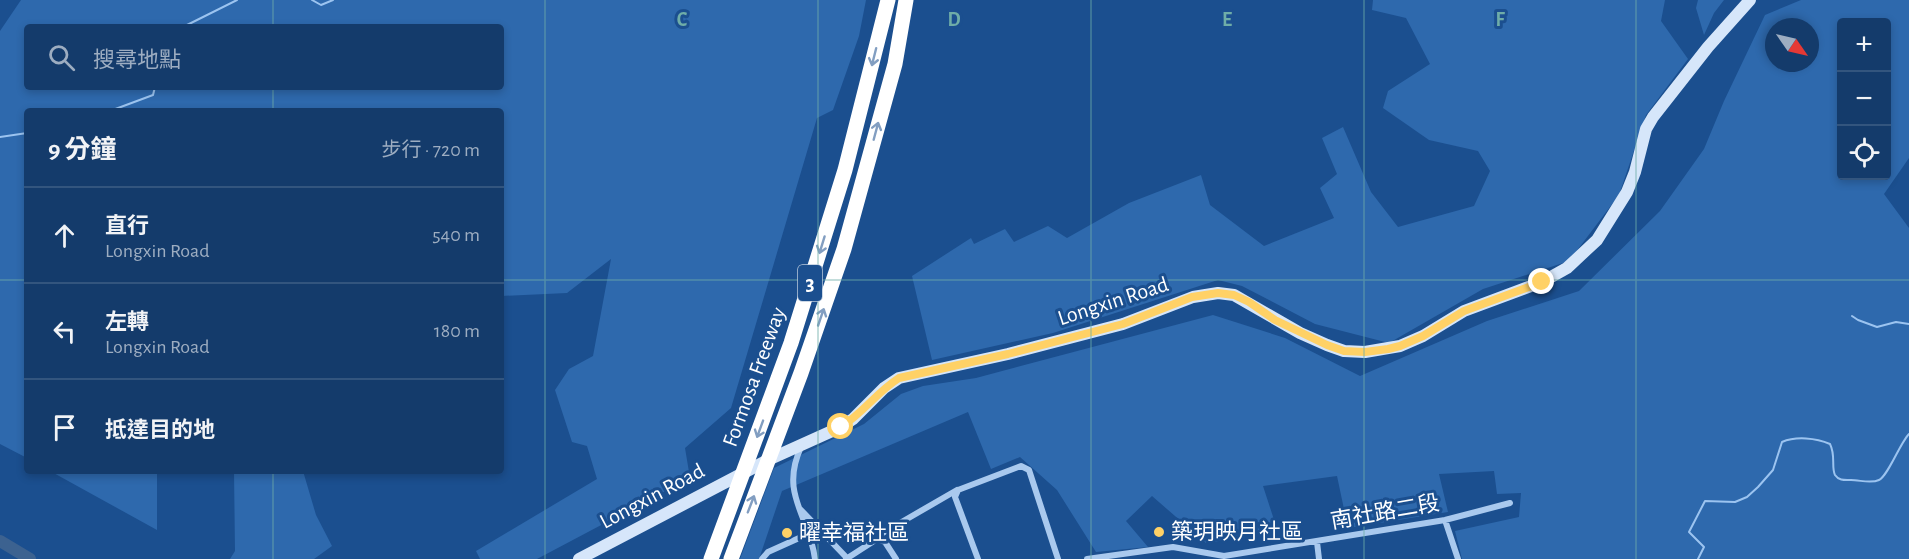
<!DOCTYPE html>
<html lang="zh-TW">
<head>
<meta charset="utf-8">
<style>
	:root { --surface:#143b6b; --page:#214673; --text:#f1f3f6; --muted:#9dadc1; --line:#33557e }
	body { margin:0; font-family:"Alegreya Sans","Noto Sans TC",sans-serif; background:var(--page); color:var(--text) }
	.controls { position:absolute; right:18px; top:18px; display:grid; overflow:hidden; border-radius:6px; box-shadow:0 3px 9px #0003 }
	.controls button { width:54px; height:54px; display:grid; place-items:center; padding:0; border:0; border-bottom:2px solid var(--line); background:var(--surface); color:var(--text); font:30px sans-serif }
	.compass { position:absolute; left:1765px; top:18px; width:54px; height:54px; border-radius:50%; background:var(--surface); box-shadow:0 3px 9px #0003; rotate:124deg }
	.stop { position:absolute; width:18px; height:18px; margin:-14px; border:4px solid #ffd166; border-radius:50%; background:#fff }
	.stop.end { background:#ffd166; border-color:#fff; box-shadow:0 2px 6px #0008 }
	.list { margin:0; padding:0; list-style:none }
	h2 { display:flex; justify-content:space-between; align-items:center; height:78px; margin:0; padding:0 24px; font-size:26px }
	h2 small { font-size:20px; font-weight:400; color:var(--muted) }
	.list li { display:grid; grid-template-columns:39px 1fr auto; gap:18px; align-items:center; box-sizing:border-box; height:96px; padding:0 24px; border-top:2px solid var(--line) }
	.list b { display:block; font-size:22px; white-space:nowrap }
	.list p { margin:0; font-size:20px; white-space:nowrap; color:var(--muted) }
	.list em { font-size:20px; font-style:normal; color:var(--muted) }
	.icon { flex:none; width:33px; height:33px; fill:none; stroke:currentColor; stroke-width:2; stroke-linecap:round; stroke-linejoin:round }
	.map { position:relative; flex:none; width:1909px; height:559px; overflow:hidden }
	.search { position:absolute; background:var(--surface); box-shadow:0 3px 9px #0003; left:24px; top:24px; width:480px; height:66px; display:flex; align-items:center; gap:15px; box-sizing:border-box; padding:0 21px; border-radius:6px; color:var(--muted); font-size:22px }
	.panel { position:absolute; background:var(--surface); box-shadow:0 3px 9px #0003; left:24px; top:108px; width:480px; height:366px; border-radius:6px }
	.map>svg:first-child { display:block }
	.green { fill:#2e69ad; fill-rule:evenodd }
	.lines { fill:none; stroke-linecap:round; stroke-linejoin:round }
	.stream { stroke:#9cc4f0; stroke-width:2 }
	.river { stroke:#3c6290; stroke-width:12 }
	.street { stroke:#a9c9ee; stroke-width:6 }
	.secondary { stroke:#d6e6fa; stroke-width:12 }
	.highway { stroke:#fff; stroke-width:15 }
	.oneway { stroke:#829ec1 }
	.route { stroke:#ffd166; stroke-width:8 }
	.grid { fill:none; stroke:#6fada8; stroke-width:1.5; stroke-opacity:0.55 }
	.poi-dot { fill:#ffd166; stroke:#1b4f8f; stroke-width:2 }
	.labels { text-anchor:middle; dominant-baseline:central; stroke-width:6; stroke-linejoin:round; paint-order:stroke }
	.shield { fill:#1b4f8f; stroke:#bbcadd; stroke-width:1.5 }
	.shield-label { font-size:21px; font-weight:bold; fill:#fff }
	.street-label { font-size:22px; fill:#fff; stroke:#1b4f8f }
	.poi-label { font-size:22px; fill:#fff; stroke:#1b4f8f; text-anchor:start }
	.grid-label { font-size:20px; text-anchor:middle; font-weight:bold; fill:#6fada8; stroke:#1b4f8f; stroke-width:6; stroke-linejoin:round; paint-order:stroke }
</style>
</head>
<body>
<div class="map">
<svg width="1909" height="559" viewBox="0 0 1909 559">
	<rect width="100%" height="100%" fill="#1b4f8f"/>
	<path class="green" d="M 21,0 L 866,0 L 859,36 L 833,110 L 817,118 L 731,408 L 685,448 L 690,478 L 537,559 L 480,559 L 476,551 L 597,479 L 587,446 L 572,442 L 555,390 L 569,369 L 593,356 L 611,259 L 567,293 L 501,296 L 501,111 L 27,111 L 27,458 L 0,444 L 0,31 ZM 27,27 L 501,27 L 501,87 L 27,87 Z
		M 1373,0 L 1665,0 L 1661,21 L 1688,59 L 1646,115 L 1619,195 L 1569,261 L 1483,289 L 1389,343 L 1315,324 L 1242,286 L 1218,280 L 1053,333 L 932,360 L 912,276 L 971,238 L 974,244 L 1005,229 L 1014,242 L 1048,226 L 1067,238 L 1129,203 L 1201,175 L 1210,205 L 1264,246 L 1334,218 L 1320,188 L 1337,174 L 1322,138 L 1343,127 L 1371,192 L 1398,227 L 1474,206 L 1490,171 L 1478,151 L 1429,140 L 1383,108 L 1388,91 L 1430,64 L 1406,18 L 1372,10 Z
		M 1698,0 L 1724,0 L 1714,13 L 1704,35 L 1696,8 Z
		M 1801,0 L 1909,0 L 1909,158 L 1884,194 L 1909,228 L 1909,559 L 1462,559 L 1455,531 L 1519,517 L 1521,493 L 1497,494 L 1494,471 L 1439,474 L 1448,512 L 1348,528 L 1337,476 L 1263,486 L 1278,532 L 1206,543 L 1152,496 L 1126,521 L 1148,547 L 1096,552 L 1057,490 L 1020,457 L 991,469 L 968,412 L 782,491 L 759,559 L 740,559 L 774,468 L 864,424 L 901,394 L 923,386 L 976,378 L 1213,315 L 1285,338 L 1360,376 L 1487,321 L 1579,291 L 1660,211 L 1704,149 L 1724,101 L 1765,15 ZM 1842,22 L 1886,22 L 1886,176 L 1842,176 ZM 1774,27 L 1810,27 L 1810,63 L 1774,63 Z
		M 50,471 L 157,471 L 157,530 Z
		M 234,471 L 303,471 L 316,515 L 332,546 L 314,559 L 230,559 L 235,551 Z"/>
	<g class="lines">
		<path class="stream" d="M 312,0 L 321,5 L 333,0
			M 183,27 L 237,0
			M 110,111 L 153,95 L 155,87
			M 0,137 L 27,133
			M 1852,316 L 1858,320 L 1877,327 L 1896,322 L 1909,324
			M 1698,559 L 1704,547 L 1689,532 L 1705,501 L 1735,502 L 1747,497 L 1758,487 L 1773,470 L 1782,442 C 1796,436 1816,438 1830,444 C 1836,456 1831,467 1835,475 C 1839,481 1845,480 1851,480 C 1860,480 1871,484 1879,480 C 1888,476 1900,443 1909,434"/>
		<path class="river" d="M 0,541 L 30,559"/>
		<path class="street" d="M 801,447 C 779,495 810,516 815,559
			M 800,509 L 847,558
			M 1445,520 L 1458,559
			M 877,539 L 881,534 L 957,490
			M 1317,542 L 1319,559
			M 762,559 L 768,552 L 808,534
			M 846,559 L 877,539 L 885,542 L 896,559
			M 978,559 L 955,497 L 958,490 L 1021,466 L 1029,470 L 1058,559
			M 1087,559 L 1173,547 L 1224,556 L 1445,520 L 1510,503"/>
		<path class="secondary" d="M 579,559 L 770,459 L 841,427 L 853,419 L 884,388 L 899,378 L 1008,354 L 1123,324 L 1193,297 L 1218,293 L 1234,295 L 1300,333 L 1327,345 L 1344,351 L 1365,352 L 1400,346 L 1423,336 L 1464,311 L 1542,282 L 1567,268 L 1597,240 L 1627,192 L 1635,172 L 1646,129 L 1653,117 L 1708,47 L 1750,0"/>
		<path class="highway" d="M 711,559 L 791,343 L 845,170 L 888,0
			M 731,559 L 801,373 L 844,249 L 895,64 L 906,0"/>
	</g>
	<defs><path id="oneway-shaft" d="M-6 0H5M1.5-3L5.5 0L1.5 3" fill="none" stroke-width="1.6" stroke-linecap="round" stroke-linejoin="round" transform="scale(1.5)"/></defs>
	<g class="oneway">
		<use href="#oneway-shaft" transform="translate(874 57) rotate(104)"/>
		<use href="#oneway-shaft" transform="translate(876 131) rotate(-75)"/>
		<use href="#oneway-shaft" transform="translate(822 245) rotate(107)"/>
		<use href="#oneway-shaft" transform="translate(821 317) rotate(-71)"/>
		<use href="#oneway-shaft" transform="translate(760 429) rotate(110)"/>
		<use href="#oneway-shaft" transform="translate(751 504) rotate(-69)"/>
	</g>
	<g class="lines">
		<path class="route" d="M 841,427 C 863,413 877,392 899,378 L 1008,354 L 1123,324 L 1192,297 L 1218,293 L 1234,295 L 1249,302 L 1275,320 L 1327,345 L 1344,351 L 1365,352 L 1388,349 L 1400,346 L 1423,336 L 1464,311 L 1542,282"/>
	</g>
	<path class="grid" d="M 273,0 L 273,27M 545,0 L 545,559M 818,0 L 818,559M 1091,0 L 1091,559M 1364,0 L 1364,559M 1636,0 L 1636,559M 273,87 L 273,111M 0,280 L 27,280M 501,280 L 1909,280M 273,471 L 273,559"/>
	<g class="poi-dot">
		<circle cx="1159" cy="532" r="6"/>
		<circle cx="787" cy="533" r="6"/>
	</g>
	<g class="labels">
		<rect class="shield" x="798" y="265" width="24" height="36" rx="4.5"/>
		<g class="shield-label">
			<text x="810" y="283">3</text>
		</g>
		<g class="street-label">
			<text transform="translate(1113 301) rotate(-18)">Longxin Road</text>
			<text transform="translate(754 377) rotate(-70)">Formosa Freeway</text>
			<text transform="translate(652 496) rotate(-28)">Longxin Road</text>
			<text transform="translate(1385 512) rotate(-10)">南社路二段</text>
		</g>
		<g class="poi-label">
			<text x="1171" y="532">築玥映月社區</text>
			<text x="799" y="533">曜幸福社區</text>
		</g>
	</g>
	<g class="grid-label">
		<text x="682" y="26">C</text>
		<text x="954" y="26">D</text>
		<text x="1227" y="26">E</text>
		<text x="1500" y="26">F</text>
	</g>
</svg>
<div class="controls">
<button>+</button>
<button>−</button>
<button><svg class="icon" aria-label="locate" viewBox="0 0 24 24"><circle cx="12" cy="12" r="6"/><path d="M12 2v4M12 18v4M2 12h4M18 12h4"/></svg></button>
</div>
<svg class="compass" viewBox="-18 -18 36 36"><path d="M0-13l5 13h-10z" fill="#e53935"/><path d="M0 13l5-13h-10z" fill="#9dadc1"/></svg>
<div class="stop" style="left:841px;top:427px"></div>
<div class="stop end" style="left:1542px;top:282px"></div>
<div class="search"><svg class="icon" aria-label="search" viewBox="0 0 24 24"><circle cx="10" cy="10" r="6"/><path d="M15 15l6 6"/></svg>搜尋地點</div>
<section class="panel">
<h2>9 分鐘<small>步行 · 720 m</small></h2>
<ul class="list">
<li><svg class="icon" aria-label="ahead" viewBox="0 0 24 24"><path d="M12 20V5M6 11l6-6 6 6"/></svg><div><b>直行</b><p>Longxin Road</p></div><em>540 m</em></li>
<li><svg class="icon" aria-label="left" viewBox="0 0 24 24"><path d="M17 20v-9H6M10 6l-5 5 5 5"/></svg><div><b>左轉</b><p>Longxin Road</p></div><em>180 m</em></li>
<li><svg class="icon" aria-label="arrive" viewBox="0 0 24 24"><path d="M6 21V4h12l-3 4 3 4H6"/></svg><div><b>抵達目的地</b></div></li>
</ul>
</section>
</div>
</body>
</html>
